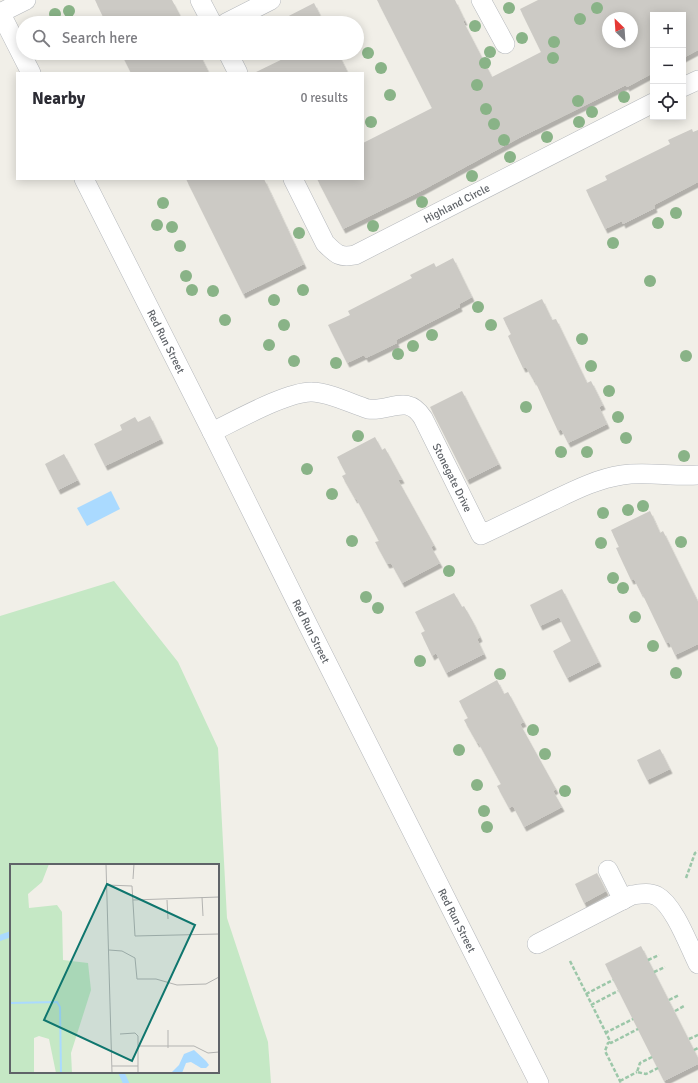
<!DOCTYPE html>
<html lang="en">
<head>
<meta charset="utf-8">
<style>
	:root { --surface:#fff; --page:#f2f2f3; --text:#2b2b33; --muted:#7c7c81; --line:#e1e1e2 }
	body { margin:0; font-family:Signika,sans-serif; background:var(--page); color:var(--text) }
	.controls { position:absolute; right:12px; top:12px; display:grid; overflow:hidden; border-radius:0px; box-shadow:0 2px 10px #0003 }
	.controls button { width:36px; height:36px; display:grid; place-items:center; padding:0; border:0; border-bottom:1px solid var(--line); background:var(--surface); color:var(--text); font:20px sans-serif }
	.compass { position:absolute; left:602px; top:12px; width:36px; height:36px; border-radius:50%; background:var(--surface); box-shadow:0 2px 10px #0003; rotate:335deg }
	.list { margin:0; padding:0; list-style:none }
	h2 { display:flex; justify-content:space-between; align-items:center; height:52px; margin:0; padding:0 16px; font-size:17px }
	h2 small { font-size:13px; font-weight:400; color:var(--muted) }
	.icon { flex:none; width:22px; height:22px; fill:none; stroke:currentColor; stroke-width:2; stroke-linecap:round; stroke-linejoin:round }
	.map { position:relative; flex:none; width:698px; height:1083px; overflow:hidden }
	.search { position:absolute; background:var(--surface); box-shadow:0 2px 10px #0003; left:16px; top:16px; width:348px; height:44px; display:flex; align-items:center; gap:10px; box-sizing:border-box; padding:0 14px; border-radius:22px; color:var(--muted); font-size:15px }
	.panel { position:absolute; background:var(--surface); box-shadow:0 2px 10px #0003; left:16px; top:72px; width:348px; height:108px; border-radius:0px }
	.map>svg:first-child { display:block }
	.green { fill:#c5e8c5; fill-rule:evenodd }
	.water { fill:#aadaff }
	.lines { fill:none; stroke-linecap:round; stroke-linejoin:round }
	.stream { stroke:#aadaff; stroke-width:6 }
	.building { fill:#cccac5; fill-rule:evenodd; filter:url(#shadow) }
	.minor-casing { stroke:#b5b8bc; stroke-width:20 }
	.path { stroke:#9cc7a9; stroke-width:2.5; stroke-dasharray:4 2; stroke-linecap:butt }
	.minor { stroke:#fff; stroke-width:19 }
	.tree { fill:#89b387 }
	.labels { text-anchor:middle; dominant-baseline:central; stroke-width:3; stroke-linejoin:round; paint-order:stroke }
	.street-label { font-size:11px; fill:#5f6368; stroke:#fff }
	.inset-river { fill:none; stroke:#aadaff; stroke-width:2 }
	.inset-road { fill:none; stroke:#b3b3b1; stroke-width:1 }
	.view { fill:#0f766e; fill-opacity:0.15; stroke:#0f766e; stroke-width:2 }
	.inset-edge { fill:none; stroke:#5f6368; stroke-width:2 }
</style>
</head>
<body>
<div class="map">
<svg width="698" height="1083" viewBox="0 0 698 1083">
	<defs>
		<filter id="shadow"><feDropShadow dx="2.5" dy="4.5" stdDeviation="0" flood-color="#0004"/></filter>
	</defs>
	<rect width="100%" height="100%" fill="#f1efe8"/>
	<path class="green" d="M 114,581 L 178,662 L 218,748 L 227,918 L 268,1042 L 271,1083 L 0,1083 L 0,616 ZM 11,865 L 218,865 L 218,1072 L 11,1072 Z"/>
	<path class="water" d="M 111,491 L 120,509 L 87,526 L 77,508 Z"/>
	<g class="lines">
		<path class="stream" d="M 0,938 L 11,934
			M 121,1072 L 126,1083"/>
	</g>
	<path class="building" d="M 95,0 L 172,0 L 184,23 L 106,23 Z
		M 377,0 L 455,0 L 465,21 L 463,21 L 492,77 L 541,52 L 520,9 L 538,0 L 698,0 L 698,50 L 683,58 L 683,15 L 653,15 L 653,73 L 627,87 L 626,85 L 519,138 L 421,191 L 343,229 L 317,179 L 363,179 L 363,143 L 432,108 ZM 608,18 L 632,18 L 632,42 L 608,42 Z
		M 314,3 L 324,23 L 277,23 L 277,22 Z
		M 121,53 L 199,53 L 209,73 L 131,73 Z
		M 292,53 L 338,53 L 348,73 L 254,73 L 293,54 Z
		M 692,129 L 693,132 L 698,130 L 698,182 L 654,205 L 655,208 L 623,224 L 622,221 L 605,229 L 586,190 L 607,180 L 605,176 L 670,144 L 668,140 Z
		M 186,179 L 264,179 L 304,264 L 243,294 Z
		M 453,258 L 472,297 L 459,304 L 460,307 L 396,340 L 397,343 L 366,358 L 364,355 L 347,363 L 328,325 L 350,315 L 348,311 L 412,278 L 410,275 L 434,263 L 436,267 Z
		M 542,299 L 552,320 L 556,319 L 587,383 L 591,381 L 603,405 L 599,407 L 607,424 L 568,443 L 561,429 L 558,431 L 535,381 L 534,381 L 526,367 L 523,368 L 508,336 L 511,334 L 503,318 Z
		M 462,391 L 499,464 L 467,480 L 430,407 Z
		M 150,416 L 161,439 L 105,466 L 94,444 L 122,430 L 120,425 L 135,417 L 138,422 Z
		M 375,437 L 382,450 L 385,448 L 402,479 L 398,480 L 434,545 L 431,547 L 440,563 L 402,583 L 391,563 L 387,564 L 375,542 L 379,541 L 356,498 L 355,499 L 342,476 L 346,474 L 337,457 Z
		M 64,454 L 78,480 L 58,490 L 45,464 Z
		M 650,511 L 660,533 L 663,531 L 698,602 L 698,644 L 675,655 L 669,642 L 666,643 L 642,593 L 641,593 L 634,579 L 631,580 L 616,548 L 619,547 L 611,530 Z
		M 562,589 L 599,662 L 567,678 L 553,651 L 571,641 L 559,617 L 540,626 L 530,605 Z
		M 454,593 L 462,607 L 464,606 L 473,622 L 480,637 L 477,639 L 484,654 L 446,673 L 436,653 L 432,656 L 421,633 L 425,631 L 415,612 Z
		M 497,680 L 504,694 L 508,692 L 524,722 L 520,724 L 556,789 L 553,791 L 562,807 L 524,827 L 513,806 L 509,808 L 497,786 L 501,784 L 478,742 L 477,743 L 464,720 L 468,718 L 459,701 Z
		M 660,749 L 670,769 L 647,780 L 637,760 Z
		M 597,873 L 606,891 L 584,903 L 575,884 Z
		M 641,946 L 698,1058 L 698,1064 L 664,1081 L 605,964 Z"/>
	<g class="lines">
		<g class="minor-casing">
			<g id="minor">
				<path d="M 200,0 L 212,23"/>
				<path d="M 481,0 L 505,44"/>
				<path d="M 0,12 L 31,73"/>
				<path d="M 0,13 L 26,0"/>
				<path d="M 226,23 L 271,0"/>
				<path d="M 228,53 L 238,73"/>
				<path d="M 683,87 L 698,80"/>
				<path id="s1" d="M 84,179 L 212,432 L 309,627 L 539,1083"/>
				<path id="s2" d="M 293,179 L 325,243 C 336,254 339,258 355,255 L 653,103"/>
				<path id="s3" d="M 212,432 C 235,421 288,391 312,392 C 328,392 352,404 368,409 C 390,412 407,393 423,418 L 481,535 C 504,524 527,513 550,502 C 573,491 596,479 622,475 C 646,471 673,477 698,475"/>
				<path d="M 608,870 L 623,900"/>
				<path d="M 537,944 L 632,895 C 640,894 649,892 657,896 C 674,905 689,946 698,964"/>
			</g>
		</g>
		<path class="path" d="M 686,878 L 695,853 L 698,851
			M 648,960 L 659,955
			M 570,961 L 611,1043 L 638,1029
			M 654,972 L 665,967
			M 586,994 L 613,980
			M 669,1000 L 679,995
			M 591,1005 L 618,991
			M 675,1011 L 684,1006
			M 605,1033 L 633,1019
			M 689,1039 L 698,1035
			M 610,1042 L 608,1043 L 605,1051 L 621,1083
			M 694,1050 L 698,1048
			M 652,1057 L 640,1063 L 637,1072 L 646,1074 L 658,1068
			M 620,1081 L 637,1072"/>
		<use href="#minor" class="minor"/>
	</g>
	<g class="tree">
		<circle cx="509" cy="8" r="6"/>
		<circle cx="597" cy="8" r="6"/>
		<circle cx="69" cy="11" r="6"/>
		<circle cx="55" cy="14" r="6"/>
		<circle cx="580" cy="19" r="6"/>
		<circle cx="475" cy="26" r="6"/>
		<circle cx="522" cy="38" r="6"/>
		<circle cx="554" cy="42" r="6"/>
		<circle cx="490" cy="52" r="6"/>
		<circle cx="368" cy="53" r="6"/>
		<circle cx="553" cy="58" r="6"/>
		<circle cx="485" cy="63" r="6"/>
		<circle cx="381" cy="68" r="6"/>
		<circle cx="477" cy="85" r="6"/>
		<circle cx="390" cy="95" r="6"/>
		<circle cx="624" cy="97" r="6"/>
		<circle cx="578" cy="101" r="6"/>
		<circle cx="486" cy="109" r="6"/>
		<circle cx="592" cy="112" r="6"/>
		<circle cx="371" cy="122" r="6"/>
		<circle cx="579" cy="122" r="6"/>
		<circle cx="494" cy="124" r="6"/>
		<circle cx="547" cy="137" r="6"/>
		<circle cx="504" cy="140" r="6"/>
		<circle cx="510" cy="157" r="6"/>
		<circle cx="472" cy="176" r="6"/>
		<circle cx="422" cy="202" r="6"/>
		<circle cx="163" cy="203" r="6"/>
		<circle cx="676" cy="213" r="6"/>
		<circle cx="658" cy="223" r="6"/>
		<circle cx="157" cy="225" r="6"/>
		<circle cx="373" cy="226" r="6"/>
		<circle cx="172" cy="227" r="6"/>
		<circle cx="299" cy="233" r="6"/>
		<circle cx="613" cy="243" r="6"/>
		<circle cx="180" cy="246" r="6"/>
		<circle cx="186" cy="276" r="6"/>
		<circle cx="650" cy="281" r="6"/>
		<circle cx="192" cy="290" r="6"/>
		<circle cx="303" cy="290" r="6"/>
		<circle cx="213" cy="291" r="6"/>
		<circle cx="274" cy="300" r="6"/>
		<circle cx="478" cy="307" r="6"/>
		<circle cx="225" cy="320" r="6"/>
		<circle cx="284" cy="325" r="6"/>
		<circle cx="491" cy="325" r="6"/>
		<circle cx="432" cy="335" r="6"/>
		<circle cx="582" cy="339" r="6"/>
		<circle cx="269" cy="345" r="6"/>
		<circle cx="413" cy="346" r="6"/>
		<circle cx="398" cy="354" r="6"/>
		<circle cx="686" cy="356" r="6"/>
		<circle cx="294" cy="361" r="6"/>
		<circle cx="336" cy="363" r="6"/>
		<circle cx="591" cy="366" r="6"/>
		<circle cx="609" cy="391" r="6"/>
		<circle cx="526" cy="407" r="6"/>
		<circle cx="618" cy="417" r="6"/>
		<circle cx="358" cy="436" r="6"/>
		<circle cx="626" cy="438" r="6"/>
		<circle cx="561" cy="452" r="6"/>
		<circle cx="587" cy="452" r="6"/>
		<circle cx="684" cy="456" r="6"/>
		<circle cx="307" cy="469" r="6"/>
		<circle cx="332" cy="494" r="6"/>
		<circle cx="643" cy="506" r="6"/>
		<circle cx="628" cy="510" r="6"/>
		<circle cx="603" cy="513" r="6"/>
		<circle cx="352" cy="541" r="6"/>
		<circle cx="681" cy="542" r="6"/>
		<circle cx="601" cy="543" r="6"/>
		<circle cx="449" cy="571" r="6"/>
		<circle cx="613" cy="578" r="6"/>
		<circle cx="623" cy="588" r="6"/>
		<circle cx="366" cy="597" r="6"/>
		<circle cx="378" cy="608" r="6"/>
		<circle cx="635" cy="617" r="6"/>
		<circle cx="653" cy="646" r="6"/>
		<circle cx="420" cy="661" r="6"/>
		<circle cx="676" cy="673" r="6"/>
		<circle cx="500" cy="674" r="6"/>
		<circle cx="533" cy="730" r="6"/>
		<circle cx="459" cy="750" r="6"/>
		<circle cx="545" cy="754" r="6"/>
		<circle cx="477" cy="785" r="6"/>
		<circle cx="565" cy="791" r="6"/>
		<circle cx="484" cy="811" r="6"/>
		<circle cx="487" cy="827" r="6"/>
	</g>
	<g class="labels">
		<g class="street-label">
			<text stroke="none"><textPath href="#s2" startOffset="220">Highland Circle</textPath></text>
			<text stroke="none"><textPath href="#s1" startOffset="182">Red Run Street</textPath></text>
			<text stroke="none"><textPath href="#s3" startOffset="294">Stonegate Drive</textPath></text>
			<text stroke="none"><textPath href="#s1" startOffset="506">Red Run Street</textPath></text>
			<text stroke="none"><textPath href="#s1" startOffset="830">Red Run Street</textPath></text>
		</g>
	</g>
	<g transform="translate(10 864)">
		<rect width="209" height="209" fill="#f1efe8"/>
		<path d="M 0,0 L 39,0 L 32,18 L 18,30 L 19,44 L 47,41 L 52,48 L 53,96 L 78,99 L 81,126 L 61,189 L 62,209 L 46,209 L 39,175 L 29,172 L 24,174 L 24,209 L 0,209 Z" fill="#c5e8c5"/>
		<path d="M 184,186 L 196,197 L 199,201 L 196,204 L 191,204 L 181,198 L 176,199 L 172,209 L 161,209 L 169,201 L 174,190 Z" fill="#aadaff"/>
		<path class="inset-river" d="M 0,139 L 47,138 L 50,143 L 51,209"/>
		<path class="inset-road" d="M 96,0 L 102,209M 123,15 L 124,0M 97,21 L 122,22 L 125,72 L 209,70M 192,33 L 193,52M 123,36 L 209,33M 157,36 L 158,55M 99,86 L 112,87 L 125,94 L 127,115 L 146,115 L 167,121 L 196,120 L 209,113M 158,166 L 158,184M 110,170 L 125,169 L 128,172 L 128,209M 129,182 L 184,182 L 198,189 L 209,188M 102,202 L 128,202"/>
		<path class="view" d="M 97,20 L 185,61 L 122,197 L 34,156 Z"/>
		<rect width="209" height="209" class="inset-edge"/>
	</g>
</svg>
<div class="controls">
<button>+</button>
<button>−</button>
<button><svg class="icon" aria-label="locate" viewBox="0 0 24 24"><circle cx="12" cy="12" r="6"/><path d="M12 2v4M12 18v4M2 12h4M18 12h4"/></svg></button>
</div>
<svg class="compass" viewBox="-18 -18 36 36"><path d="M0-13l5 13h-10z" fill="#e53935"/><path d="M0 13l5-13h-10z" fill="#7c7c81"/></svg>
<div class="search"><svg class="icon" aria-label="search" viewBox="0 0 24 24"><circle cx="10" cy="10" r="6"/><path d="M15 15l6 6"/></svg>Search here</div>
<section class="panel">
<h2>Nearby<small>0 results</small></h2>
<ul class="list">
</ul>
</section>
</div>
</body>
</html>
